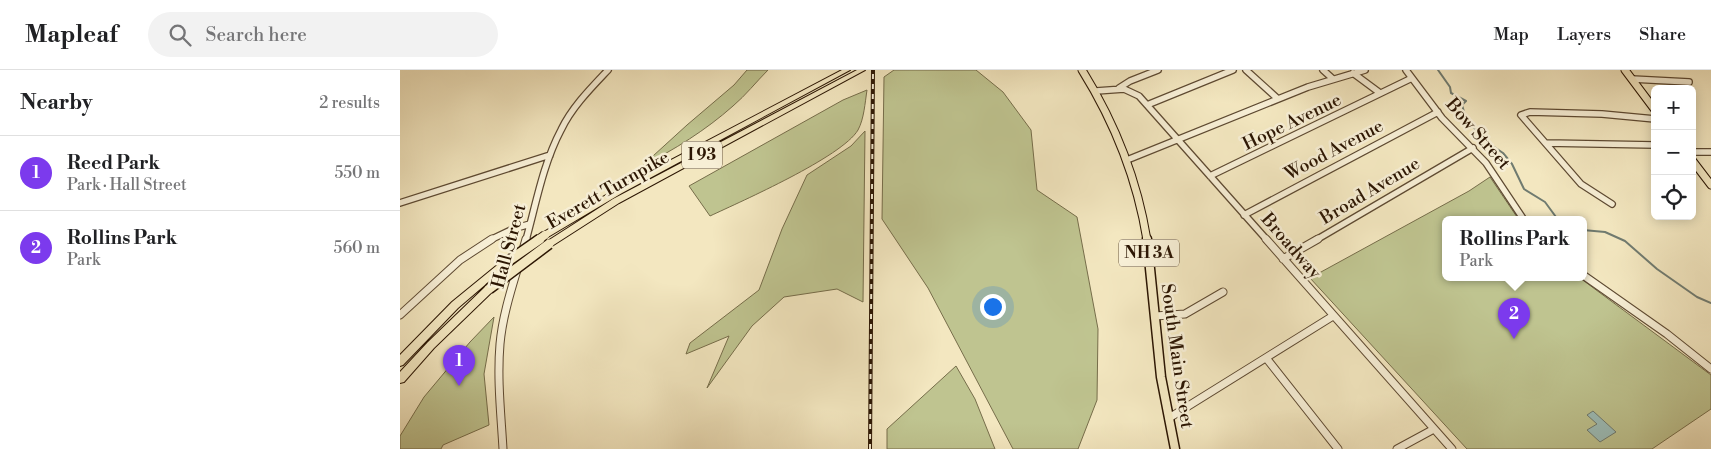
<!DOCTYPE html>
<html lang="en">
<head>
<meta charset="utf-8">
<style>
	:root { --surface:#fff; --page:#f2f2f2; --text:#202124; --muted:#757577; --line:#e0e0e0; --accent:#7c3aed }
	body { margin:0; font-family:"Libre Bodoni",serif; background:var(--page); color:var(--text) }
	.controls { position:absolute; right:15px; top:15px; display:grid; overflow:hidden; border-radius:8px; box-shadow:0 2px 12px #0003 }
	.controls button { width:45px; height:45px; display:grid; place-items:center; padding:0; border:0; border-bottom:1px solid var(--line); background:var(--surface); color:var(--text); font:25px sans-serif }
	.you { position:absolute; left:592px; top:236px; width:18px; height:18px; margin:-12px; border:4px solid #fff; border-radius:50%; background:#1a73e8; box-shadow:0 0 0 8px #1a73e833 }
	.badge { display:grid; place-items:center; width:32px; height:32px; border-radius:50%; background:var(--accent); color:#fff; font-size:16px; font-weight:700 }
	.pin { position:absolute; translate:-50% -41px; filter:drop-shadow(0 1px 2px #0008) }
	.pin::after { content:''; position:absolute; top:26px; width:18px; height:15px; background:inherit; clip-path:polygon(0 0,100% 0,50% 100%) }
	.popup { position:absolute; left:1042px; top:146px; width:145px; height:65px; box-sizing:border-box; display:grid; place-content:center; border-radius:8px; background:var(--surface); filter:drop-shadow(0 1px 4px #0005); font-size:16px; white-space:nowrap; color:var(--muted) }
	.popup b { font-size:19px; color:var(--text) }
	.popup::after { content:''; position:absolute; left:50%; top:100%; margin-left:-10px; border:10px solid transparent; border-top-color:var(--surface) }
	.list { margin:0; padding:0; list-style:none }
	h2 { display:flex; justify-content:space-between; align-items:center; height:65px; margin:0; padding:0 20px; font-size:21px }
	h2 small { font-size:16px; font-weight:400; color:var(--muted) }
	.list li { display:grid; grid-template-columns:32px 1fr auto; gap:15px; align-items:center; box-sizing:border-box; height:75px; padding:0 20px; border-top:1px solid var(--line) }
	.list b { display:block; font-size:19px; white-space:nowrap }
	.list p { margin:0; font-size:16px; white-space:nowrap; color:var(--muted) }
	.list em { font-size:16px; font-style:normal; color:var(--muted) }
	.icon { flex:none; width:28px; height:28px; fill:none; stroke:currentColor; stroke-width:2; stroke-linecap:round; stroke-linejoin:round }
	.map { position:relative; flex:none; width:1311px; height:379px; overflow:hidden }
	header { display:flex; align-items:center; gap:30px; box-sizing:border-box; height:70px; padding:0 25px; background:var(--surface); border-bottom:1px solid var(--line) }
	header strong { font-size:24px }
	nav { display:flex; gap:28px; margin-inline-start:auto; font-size:18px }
	.search { width:350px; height:45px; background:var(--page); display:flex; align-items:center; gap:12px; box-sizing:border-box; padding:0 18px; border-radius:28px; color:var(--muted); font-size:19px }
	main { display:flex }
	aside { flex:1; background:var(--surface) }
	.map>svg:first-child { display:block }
	.green { fill:#bfc490; stroke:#766d4a }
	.water { fill:#9dbeb9; stroke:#707b70 }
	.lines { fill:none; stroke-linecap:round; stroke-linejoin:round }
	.stream { stroke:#707b70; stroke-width:2 }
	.minor-far1-casing { stroke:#5e4a32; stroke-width:8 }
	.minor-casing { stroke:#5e4a32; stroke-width:9 }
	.major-far1-casing { stroke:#2c1603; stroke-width:9 }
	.major-casing { stroke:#2c1603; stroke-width:11 }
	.highway-casing { stroke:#2c1603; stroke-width:2 }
	.minor-far1 { stroke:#f7efd6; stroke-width:5.5 }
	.minor { stroke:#f7efd6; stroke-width:7 }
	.major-far1 { stroke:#f3e7c0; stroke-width:7 }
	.major { stroke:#f3e7c0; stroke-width:8 }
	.highway { fill:#f3e7c0; fill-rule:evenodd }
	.rail-casing { stroke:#2c1603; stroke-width:4 }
	.rail { stroke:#f7efd6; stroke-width:2; stroke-dasharray:5; stroke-linecap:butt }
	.highway-bridge-far1-casing { stroke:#2c1603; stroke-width:10; stroke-linecap:butt }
	.highway-bridge-casing { stroke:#2c1603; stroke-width:12; stroke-linecap:butt }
	.highway-bridge-far1 { stroke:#f3e7c0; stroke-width:8 }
	.highway-bridge { stroke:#f3e7c0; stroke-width:9 }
	.labels { text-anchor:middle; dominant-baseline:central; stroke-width:5; stroke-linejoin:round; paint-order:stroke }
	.shield { fill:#f7efd6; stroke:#695742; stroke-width:1 }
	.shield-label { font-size:16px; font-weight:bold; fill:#2c1603 }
	.street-label { font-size:18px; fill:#2c1603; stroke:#f7efd6 }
</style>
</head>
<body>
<header>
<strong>Mapleaf</strong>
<div class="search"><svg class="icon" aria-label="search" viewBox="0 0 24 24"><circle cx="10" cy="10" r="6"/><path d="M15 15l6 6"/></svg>Search here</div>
<nav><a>Map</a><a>Layers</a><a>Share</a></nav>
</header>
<main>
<aside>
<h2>Nearby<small>2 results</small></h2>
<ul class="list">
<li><span class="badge">1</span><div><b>Reed Park</b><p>Park · Hall Street</p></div><em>550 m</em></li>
<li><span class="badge">2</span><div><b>Rollins Park</b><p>Park</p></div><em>560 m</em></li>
</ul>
</aside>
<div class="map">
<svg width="1311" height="379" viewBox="0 0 1311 379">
	<rect width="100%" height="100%" fill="#f3e7c0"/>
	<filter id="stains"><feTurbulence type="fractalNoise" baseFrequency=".004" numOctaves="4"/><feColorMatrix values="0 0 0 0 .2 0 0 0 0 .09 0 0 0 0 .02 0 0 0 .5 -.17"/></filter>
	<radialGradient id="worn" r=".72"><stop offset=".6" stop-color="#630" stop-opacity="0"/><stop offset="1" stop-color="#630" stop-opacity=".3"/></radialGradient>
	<path class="green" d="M 347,0 L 368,0 C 356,12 346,25 333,36 C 306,60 274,80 242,96 L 287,55 L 334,15 Z
		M 494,0 L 576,0 L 603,22 L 631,60 L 637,120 L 677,147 L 698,259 L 697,330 L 678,379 L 613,379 L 528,218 L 482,149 L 484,7 Z
		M 467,20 C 465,33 464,49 458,60 C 442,87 342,131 310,146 L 289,116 L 443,30 Z
		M 465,61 L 463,232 L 437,219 L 384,227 L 352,256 L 307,318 L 329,266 L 286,284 L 290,273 L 359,220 L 382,159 L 407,105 L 451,76 Z
		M 1090,107 L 1119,150 L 1045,150 L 1045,208 L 1180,208 L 1311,305 L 1311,339 L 1252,379 L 1067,379 L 910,208 L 1069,121 Z
		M 94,247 L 84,304 L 89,355 L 43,375 L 41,379 L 0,379 L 0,366 L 24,327 L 70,272 Z
		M 556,296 L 575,329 L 595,379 L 487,379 L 487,359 Z"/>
	<path class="water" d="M 1193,341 L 1216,362 L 1200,372 L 1187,360 L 1197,354 L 1187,345 Z"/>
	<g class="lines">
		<path class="stream" d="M 1038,0 L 1050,17 L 1051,23 L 1066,31 L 1062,35 L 1065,45 L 1081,68 L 1103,83 L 1112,94 L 1124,119 L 1145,132 L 1156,147 L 1161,150
			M 1183,160 L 1205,162 L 1225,171 L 1257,199 L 1297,227 L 1311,233"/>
		<g class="minor-far1-casing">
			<path id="minor-far1" d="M 846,0 L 878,29
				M 923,0 L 933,9
				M 1006,0 L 1042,48 L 1086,93 L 1124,150
				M 953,3 L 980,23
				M 1232,9 L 1289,12
				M 719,18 L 730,11 L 758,0
				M 696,21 L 724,19 L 739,26 L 867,170
				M 747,35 L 833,0
				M 1146,73 L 1255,75
				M 1292,82 L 1311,82
				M 727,90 L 908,17 L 965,0
				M 810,106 L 1012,8
				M 0,133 L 150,85
				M 1212,134 L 1181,114 L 1121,45 L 1130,42 L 1202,44 L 1255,49
				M 844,145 L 1038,42
				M 90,170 L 113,159 L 130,154
				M 126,170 C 136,134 143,94 161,60 C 172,37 191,18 208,0
				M 916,170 L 1073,78"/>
		</g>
		<g class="minor-casing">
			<path id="minor" d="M 866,169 L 1052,379
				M 883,189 L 918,169
				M 1183,205 L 1267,264 L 1311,299
				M 0,245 L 60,190 L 92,169
				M 755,246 L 785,244 L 823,222
				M 867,289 L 938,379
				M 769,348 L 933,246
				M 103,379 C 101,344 97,309 100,274 C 103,239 117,203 126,169
				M 997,379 L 1034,359"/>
		</g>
		<g class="major-far1-casing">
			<path id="major-far1" d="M 682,0 C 715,53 737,108 747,170
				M 1225,0 L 1255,40
				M 1292,90 L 1311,115"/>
		</g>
		<g class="major-casing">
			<path id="major" d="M 747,169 L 761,307 L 775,379"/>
		</g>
		<g class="highway-casing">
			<path id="highway" d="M 442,0 L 450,0 L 222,123 L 148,167 L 142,167 L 141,165 L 142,163 L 216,119 Z
				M 457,0 L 465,0 L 219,133 L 152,176 L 146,176 L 145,174 L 146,172 L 213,129 Z
				M 104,191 L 107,192 L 108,194 L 107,196 L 58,238 L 3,295 L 0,296 L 0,285 L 52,232 L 101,192 Z
				M 89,215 L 92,216 L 94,219 L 92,222 L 34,278 L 4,312 L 0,313 L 0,302 L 28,272 L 86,216 Z"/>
		</g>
		<use href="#minor-far1" class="minor-far1"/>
		<use href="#minor" class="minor"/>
		<use href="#major-far1" class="major-far1"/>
		<use href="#major" class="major"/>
		<use href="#highway" class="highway"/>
		<g class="rail-casing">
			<path id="rail" d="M 470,379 L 473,0"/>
		</g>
		<use href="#rail" class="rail"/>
		<g class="highway-bridge-far1-casing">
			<path id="highway-bridge-far1" d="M 138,170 L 145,165"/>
		</g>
		<g class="highway-bridge-casing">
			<path id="highway-bridge" d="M 104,194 L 140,169
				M 89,219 L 149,174"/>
		</g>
		<use href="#highway-bridge-far1" class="highway-bridge-far1"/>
		<use href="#highway-bridge" class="highway-bridge"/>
	</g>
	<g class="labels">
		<g class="shield">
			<rect x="282" y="71.5" width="40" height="27" rx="4"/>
			<rect x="719" y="169.5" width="60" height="27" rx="4"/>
		</g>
		<g class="shield-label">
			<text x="302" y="85">I 93</text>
			<text x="749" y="183">NH 3A</text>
		</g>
		<g class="street-label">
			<text transform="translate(892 52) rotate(-26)">Hope Avenue</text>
			<text transform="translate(1078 64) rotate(49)">Bow Street</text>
			<text transform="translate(934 80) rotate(-28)">Wood Avenue</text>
			<text transform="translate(208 120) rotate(-30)">Everett Turnpike</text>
			<text transform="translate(970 121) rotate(-31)">Broad Avenue</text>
			<text transform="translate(109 176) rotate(-75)">Hall Street</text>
			<text transform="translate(891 176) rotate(49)">Broadway</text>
			<text transform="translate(777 286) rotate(82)">South Main Street</text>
		</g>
	</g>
	<rect width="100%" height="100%" filter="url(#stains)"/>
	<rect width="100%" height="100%" fill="url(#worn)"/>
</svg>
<div class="controls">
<button>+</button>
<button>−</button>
<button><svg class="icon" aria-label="locate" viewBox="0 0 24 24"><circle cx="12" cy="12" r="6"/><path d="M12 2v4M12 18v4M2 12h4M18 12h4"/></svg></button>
</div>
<div class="you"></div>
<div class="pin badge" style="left:59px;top:316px">1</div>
<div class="pin badge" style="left:1114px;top:269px">2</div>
<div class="popup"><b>Rollins Park</b>Park</div>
</div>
</main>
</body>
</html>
